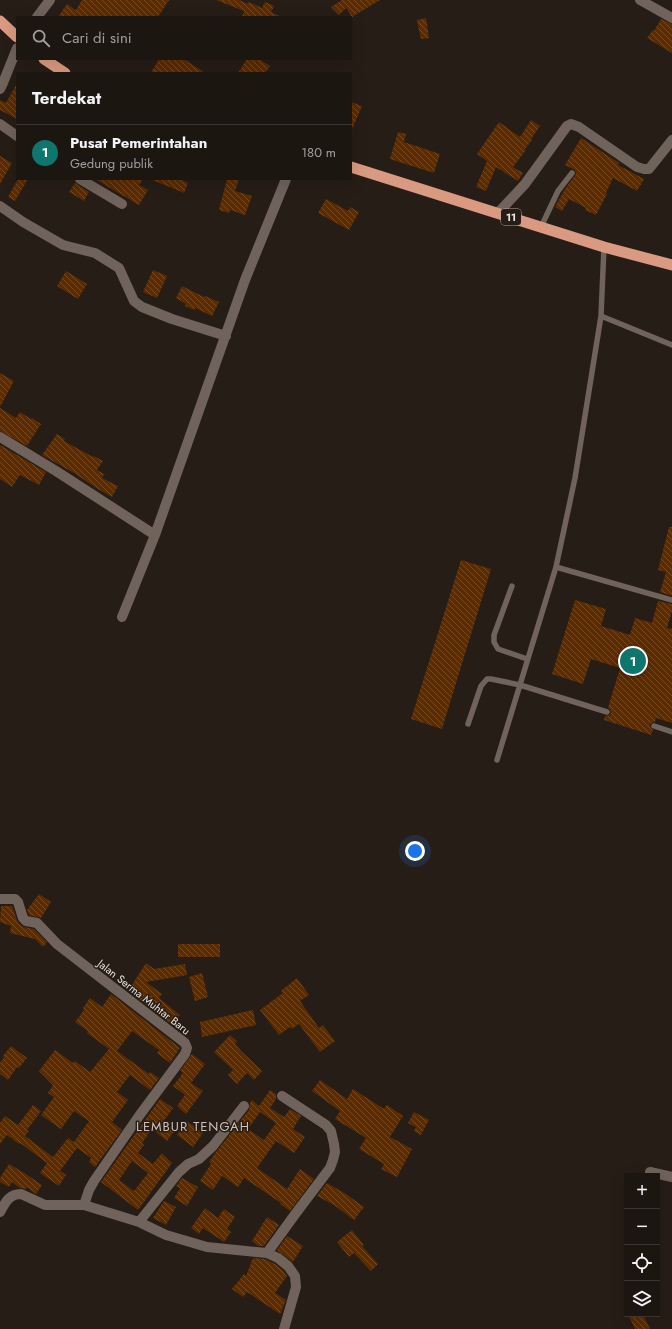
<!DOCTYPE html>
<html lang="id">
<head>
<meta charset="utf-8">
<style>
	:root { --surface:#1c1610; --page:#29231e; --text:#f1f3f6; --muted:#a09f9f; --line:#3a3530; --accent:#0f766e }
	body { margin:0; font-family:Jost,sans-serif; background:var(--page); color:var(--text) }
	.controls { position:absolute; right:12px; bottom:12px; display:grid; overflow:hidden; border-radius:0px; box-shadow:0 4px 16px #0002 }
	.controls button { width:36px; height:36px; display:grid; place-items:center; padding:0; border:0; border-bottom:1px solid var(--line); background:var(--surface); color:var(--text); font:20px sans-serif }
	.you { position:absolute; left:415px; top:851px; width:14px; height:14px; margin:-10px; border:3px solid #fff; border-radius:50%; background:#1a73e8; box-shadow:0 0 0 6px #1a73e833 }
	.badge { display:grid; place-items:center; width:26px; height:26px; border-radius:50%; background:var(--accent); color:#fff; font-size:13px; font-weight:700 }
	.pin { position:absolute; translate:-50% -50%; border:2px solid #fff; box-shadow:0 1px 4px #0006 }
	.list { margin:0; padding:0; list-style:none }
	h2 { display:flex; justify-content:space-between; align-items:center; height:52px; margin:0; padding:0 16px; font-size:17px }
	h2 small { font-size:13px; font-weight:400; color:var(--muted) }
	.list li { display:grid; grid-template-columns:26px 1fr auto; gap:12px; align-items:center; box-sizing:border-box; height:56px; padding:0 16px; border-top:1px solid var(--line) }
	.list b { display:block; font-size:15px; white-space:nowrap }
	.list p { margin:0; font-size:13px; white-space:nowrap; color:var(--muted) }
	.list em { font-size:13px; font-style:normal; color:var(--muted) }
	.icon { flex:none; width:22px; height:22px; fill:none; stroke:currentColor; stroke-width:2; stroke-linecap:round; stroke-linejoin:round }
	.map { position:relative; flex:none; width:672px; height:1329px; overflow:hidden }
	.search { position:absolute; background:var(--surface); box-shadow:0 4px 16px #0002; left:16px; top:16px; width:336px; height:44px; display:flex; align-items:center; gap:10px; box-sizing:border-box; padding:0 14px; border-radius:0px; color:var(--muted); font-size:15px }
	.panel { position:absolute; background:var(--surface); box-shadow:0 4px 16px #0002; left:16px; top:72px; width:336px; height:108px; border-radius:0px }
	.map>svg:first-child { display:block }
	.building { fill:url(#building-back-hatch); fill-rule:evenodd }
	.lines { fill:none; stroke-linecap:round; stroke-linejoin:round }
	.service { stroke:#6f635c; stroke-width:5.5 }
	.minor { stroke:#6f635c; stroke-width:10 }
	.tertiary { stroke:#6f635c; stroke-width:10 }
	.trunk { stroke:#da9a81; stroke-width:11 }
	.labels { text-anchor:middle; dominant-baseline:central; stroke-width:3; stroke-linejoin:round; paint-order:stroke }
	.shield { fill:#261d16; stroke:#b0a8a3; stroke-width:1 }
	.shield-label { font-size:10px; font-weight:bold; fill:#ebe4e0 }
	.street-label { font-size:11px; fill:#ebe4e0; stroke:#261d16 }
	.quarter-label { font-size:13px; letter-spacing:1px; fill:#cec0b8; stroke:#261d16 }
</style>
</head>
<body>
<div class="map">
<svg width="672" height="1329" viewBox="0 0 672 1329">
	<defs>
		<pattern id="building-back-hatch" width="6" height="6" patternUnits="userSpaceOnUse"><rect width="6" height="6" fill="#5c2b00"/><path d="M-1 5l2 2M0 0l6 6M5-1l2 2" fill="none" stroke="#744a25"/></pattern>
	</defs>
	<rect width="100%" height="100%" fill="#261d16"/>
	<path class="building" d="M 82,0 L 169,0 L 158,17 L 58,17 L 67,4 L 76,10 Z
		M 216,0 L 239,0 L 248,4 L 249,2 L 262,8 L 265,2 L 274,6 L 271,12 L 282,17 L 242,17 L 244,11 Z
		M 342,0 L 380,0 L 352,17 L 346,8 L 339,15 L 331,7 Z
		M 426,18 L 429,38 L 421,39 L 417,20 Z
		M 661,19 L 672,24 L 672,53 L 647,38 L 653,30 L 654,31 Z
		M 159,59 L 184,59 L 205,73 L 151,73 Z
		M 247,59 L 259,59 L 270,66 L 265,73 L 238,73 Z
		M 17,83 L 17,119 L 0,110 L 0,100 L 6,103 Z
		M 351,102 L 362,106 L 351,132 Z
		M 531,120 L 540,126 L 531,139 L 532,140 L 525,149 L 526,150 L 513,167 L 523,173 L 518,181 L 496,167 L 486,191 L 476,187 L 487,161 L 477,154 L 499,122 L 520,137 Z
		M 398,132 L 406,134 L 404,142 L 440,154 L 434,173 L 390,159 Z
		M 581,138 L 619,163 L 618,165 L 644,179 L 637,191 L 613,178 L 606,193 L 607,194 L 596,215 L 585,210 L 586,208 L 569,199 L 562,211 L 555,207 L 565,189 L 576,174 L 575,170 L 565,165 Z
		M 0,156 L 12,163 L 0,184 Z
		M 18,179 L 28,179 L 15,201 L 8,197 Z
		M 95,179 L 143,179 L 139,185 L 148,190 L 139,205 Z
		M 150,179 L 179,179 L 188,183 L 184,193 Z
		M 227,179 L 239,179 L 235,191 L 252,196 L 245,215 L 230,210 L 229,213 L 219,210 Z
		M 75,183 L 89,192 L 84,201 L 69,192 Z
		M 326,199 L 348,211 L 350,207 L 359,212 L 349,230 L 318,213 Z
		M 153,270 L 167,276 L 157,298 L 143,292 Z
		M 66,271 L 87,284 L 78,299 L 57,286 Z
		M 182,286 L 204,297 L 205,296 L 219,302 L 212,316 L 195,308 L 194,310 L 185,306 L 186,304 L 176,298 Z
		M 0,373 L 14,381 L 0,407 Z
		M 0,408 L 16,418 L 20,412 L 31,419 L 32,418 L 41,424 L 27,446 L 0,431 Z
		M 57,434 L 65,439 L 64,441 L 93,457 L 94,456 L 103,461 L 97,470 L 104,474 L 102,478 L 118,486 L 112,497 L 98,489 L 74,473 L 42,455 Z
		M 0,445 L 46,472 L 39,485 L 20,475 L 12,487 L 0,479 Z
		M 669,527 L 672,527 L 672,596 L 660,592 L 666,572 L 658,570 Z
		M 461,560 L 491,569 L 442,729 L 411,719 Z
		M 575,600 L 606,609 L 601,626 L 630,635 L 635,618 L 652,623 L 658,601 L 672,604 L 672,611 L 667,628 L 672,629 L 672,723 L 656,718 L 655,722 L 652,723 L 650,725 L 651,728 L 653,730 L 651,735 L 604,720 L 605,716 L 610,715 L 611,713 L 610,709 L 608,708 L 620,668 L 591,659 L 583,684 L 552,674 Z
		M 39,894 L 51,902 L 41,918 L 29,915 L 27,910 Z
		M 1,906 L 12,906 L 18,923 L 24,927 L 34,929 L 47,942 L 43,947 L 35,939 L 10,933 L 11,926 L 0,922 Z
		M 178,944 L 220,944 L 220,957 L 178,957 Z
		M 146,963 L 154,969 L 185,964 L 187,975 L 146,982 L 162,994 L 159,998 L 180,1015 L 172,1025 L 128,991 Z
		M 202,973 L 208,997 L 195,1001 L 189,977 Z
		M 297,978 L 309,995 L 300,1001 L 319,1028 L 323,1025 L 335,1041 L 320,1052 L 299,1024 L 292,1029 L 290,1027 L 279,1035 L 260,1010 L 283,993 L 281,991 Z
		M 111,994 L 180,1048 L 170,1063 L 157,1053 L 159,1050 L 132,1031 L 117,1051 L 149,1074 L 150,1072 L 159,1078 L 150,1090 L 130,1075 L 117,1092 L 128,1100 L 112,1122 L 122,1130 L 95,1167 L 89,1162 L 91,1158 L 77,1148 L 60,1171 L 66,1175 L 59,1186 L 40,1173 L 47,1163 L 20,1143 L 19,1144 L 7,1135 L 0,1144 L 0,1123 L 5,1116 L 18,1125 L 33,1105 L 41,1111 L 27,1130 L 29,1131 L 25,1136 L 53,1157 L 68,1138 L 74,1142 L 89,1121 L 74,1111 L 61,1129 L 41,1115 L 54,1097 L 48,1093 L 53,1085 L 39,1071 L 55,1050 L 73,1063 L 75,1061 L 90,1072 L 109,1049 L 87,1033 L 88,1031 L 75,1022 L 84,1010 L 83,1008 L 90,998 L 102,1007 Z
		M 253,1010 L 256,1025 L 202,1037 L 200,1022 Z
		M 230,1035 L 237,1041 L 235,1044 L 241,1051 L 262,1071 L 254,1080 L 247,1073 L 237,1084 L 228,1075 L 233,1070 L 214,1052 Z
		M 11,1046 L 27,1058 L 19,1068 L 17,1067 L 8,1080 L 0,1074 L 0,1063 L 4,1057 L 3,1056 Z
		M 192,1054 L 205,1064 L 191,1083 L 203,1091 L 186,1114 L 177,1106 L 185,1095 L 173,1086 L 183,1073 L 180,1071 Z
		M 320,1080 L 347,1099 L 353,1089 L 384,1109 L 387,1105 L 403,1116 L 390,1137 L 412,1149 L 397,1177 L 381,1169 L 384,1164 L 359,1149 L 366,1138 L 335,1119 L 340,1111 L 312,1091 Z
		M 270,1090 L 276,1094 L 276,1099 L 270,1108 L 284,1117 L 290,1109 L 301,1116 L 293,1129 L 305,1137 L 294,1153 L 276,1141 L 257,1168 L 287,1189 L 300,1169 L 314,1179 L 290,1211 L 280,1204 L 281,1203 L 244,1178 L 238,1187 L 222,1176 L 213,1190 L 200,1181 L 211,1164 L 209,1162 L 216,1152 L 249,1110 L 250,1103 L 252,1100 L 259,1106 ZM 260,1112 L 276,1123 L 264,1140 L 248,1129 Z
		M 160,1099 L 173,1108 L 163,1122 L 175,1130 L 167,1141 L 152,1129 L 142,1143 L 144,1145 L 138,1153 L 153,1164 L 162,1153 L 172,1163 L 138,1210 L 101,1182 ZM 132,1161 L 148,1173 L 134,1191 L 119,1180 Z
		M 414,1112 L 429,1120 L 421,1135 L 414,1131 L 416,1127 L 408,1123 Z
		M 187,1121 L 203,1133 L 193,1147 L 177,1135 Z
		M 9,1164 L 26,1174 L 42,1185 L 36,1194 L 27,1187 L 26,1189 L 20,1188 L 12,1182 L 9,1187 L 0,1182 L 0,1178 Z
		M 182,1178 L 198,1187 L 187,1206 L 174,1198 L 180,1188 L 176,1186 Z
		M 327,1183 L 346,1194 L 364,1207 L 354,1220 L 334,1205 L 317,1196 Z
		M 164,1201 L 176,1207 L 166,1225 L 153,1218 Z
		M 205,1208 L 218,1218 L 224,1209 L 235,1217 L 227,1229 L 231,1232 L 224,1242 L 203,1228 L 199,1234 L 191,1228 Z
		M 267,1217 L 279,1225 L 264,1246 L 258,1246 L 252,1241 Z
		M 352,1230 L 364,1245 L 362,1246 L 378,1264 L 371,1271 L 354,1253 L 349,1257 L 337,1242 Z
		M 287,1236 L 303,1246 L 293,1262 L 277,1250 Z
		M 253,1258 L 265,1259 L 275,1264 L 283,1270 L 287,1276 L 275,1293 L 286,1300 L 280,1314 L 247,1292 L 243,1297 L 232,1289 L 244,1274 L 246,1276 Z
		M 628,1314 L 643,1314 L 650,1329 L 635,1329 Z"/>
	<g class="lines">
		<path class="service" d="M 541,227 L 558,191 L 572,173
			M 601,316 L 672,345
			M 556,567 L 672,600
			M 512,586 L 494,635 L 494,642 L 498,649 L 527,659
			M 468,724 L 481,686 L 487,679 L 491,679 L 520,685 L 607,712
			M 654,726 L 672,732
			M 497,760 L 556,567 L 575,478 L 601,316 L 604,247"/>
		<path class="minor" d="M 640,0 L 672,18
			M 0,124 L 17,136
			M 80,179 L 122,204
			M 0,206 L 23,222 L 63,245 L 95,253 L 119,268 L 134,301 L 142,307 L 172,319 L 226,336
			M 498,213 L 525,184 L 567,126 L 571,124 L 579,127 L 637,167 L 644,169 L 649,169 L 672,140
			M 0,437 L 56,471 L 155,535
			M 122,617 L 155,535 L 245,280 L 286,179
			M 0,899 L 15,899 L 18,902 L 23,918 L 26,921 L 37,923 L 57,944 L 185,1043 L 187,1048 L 185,1054 L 139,1116 L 94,1181 L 89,1190 L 84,1205
			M 650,1172 L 672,1177
			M 0,1212 C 5,1203 9,1194 21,1194 L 45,1205 L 84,1205 L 139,1222 L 166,1235 L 207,1247 L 267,1253 L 278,1258 L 288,1266 L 295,1276 L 296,1287 L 284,1329
			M 139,1222 L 179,1172 L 188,1164 L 199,1159 L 213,1146 L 244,1106
			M 267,1253 L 296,1213 L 330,1168 L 333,1160 L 335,1152 L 334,1144 L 331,1131 L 326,1125 L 282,1096"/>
		<path class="tertiary" d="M 37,17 L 50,0
			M 0,89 L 3,83 L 17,48"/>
		<path class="trunk" d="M 0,21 L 17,37
			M 44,59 L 65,73
			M 351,167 L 604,247 L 672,265"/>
	</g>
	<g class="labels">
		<rect class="shield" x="501" y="209" width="20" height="16" rx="3"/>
		<g class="shield-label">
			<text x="511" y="217">11</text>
		</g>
		<g class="street-label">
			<text transform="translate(144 997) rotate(38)">Jalan Serma Muhtar Baru</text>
		</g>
		<g class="quarter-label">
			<text x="193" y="1126">LEMBUR TENGAH</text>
		</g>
	</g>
</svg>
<div class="controls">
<button>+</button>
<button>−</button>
<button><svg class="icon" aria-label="locate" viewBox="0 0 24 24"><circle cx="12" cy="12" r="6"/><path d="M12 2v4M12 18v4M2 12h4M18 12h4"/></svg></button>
<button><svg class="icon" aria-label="layers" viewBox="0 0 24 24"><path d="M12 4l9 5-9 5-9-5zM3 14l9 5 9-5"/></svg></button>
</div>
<div class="you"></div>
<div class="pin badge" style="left:633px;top:661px">1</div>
<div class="search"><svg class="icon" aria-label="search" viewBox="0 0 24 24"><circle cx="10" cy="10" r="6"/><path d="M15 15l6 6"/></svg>Cari di sini</div>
<section class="panel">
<h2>Terdekat<small></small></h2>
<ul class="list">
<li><span class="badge">1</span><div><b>Pusat Pemerintahan</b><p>Gedung publik</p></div><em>180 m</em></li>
</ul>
</section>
</div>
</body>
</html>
